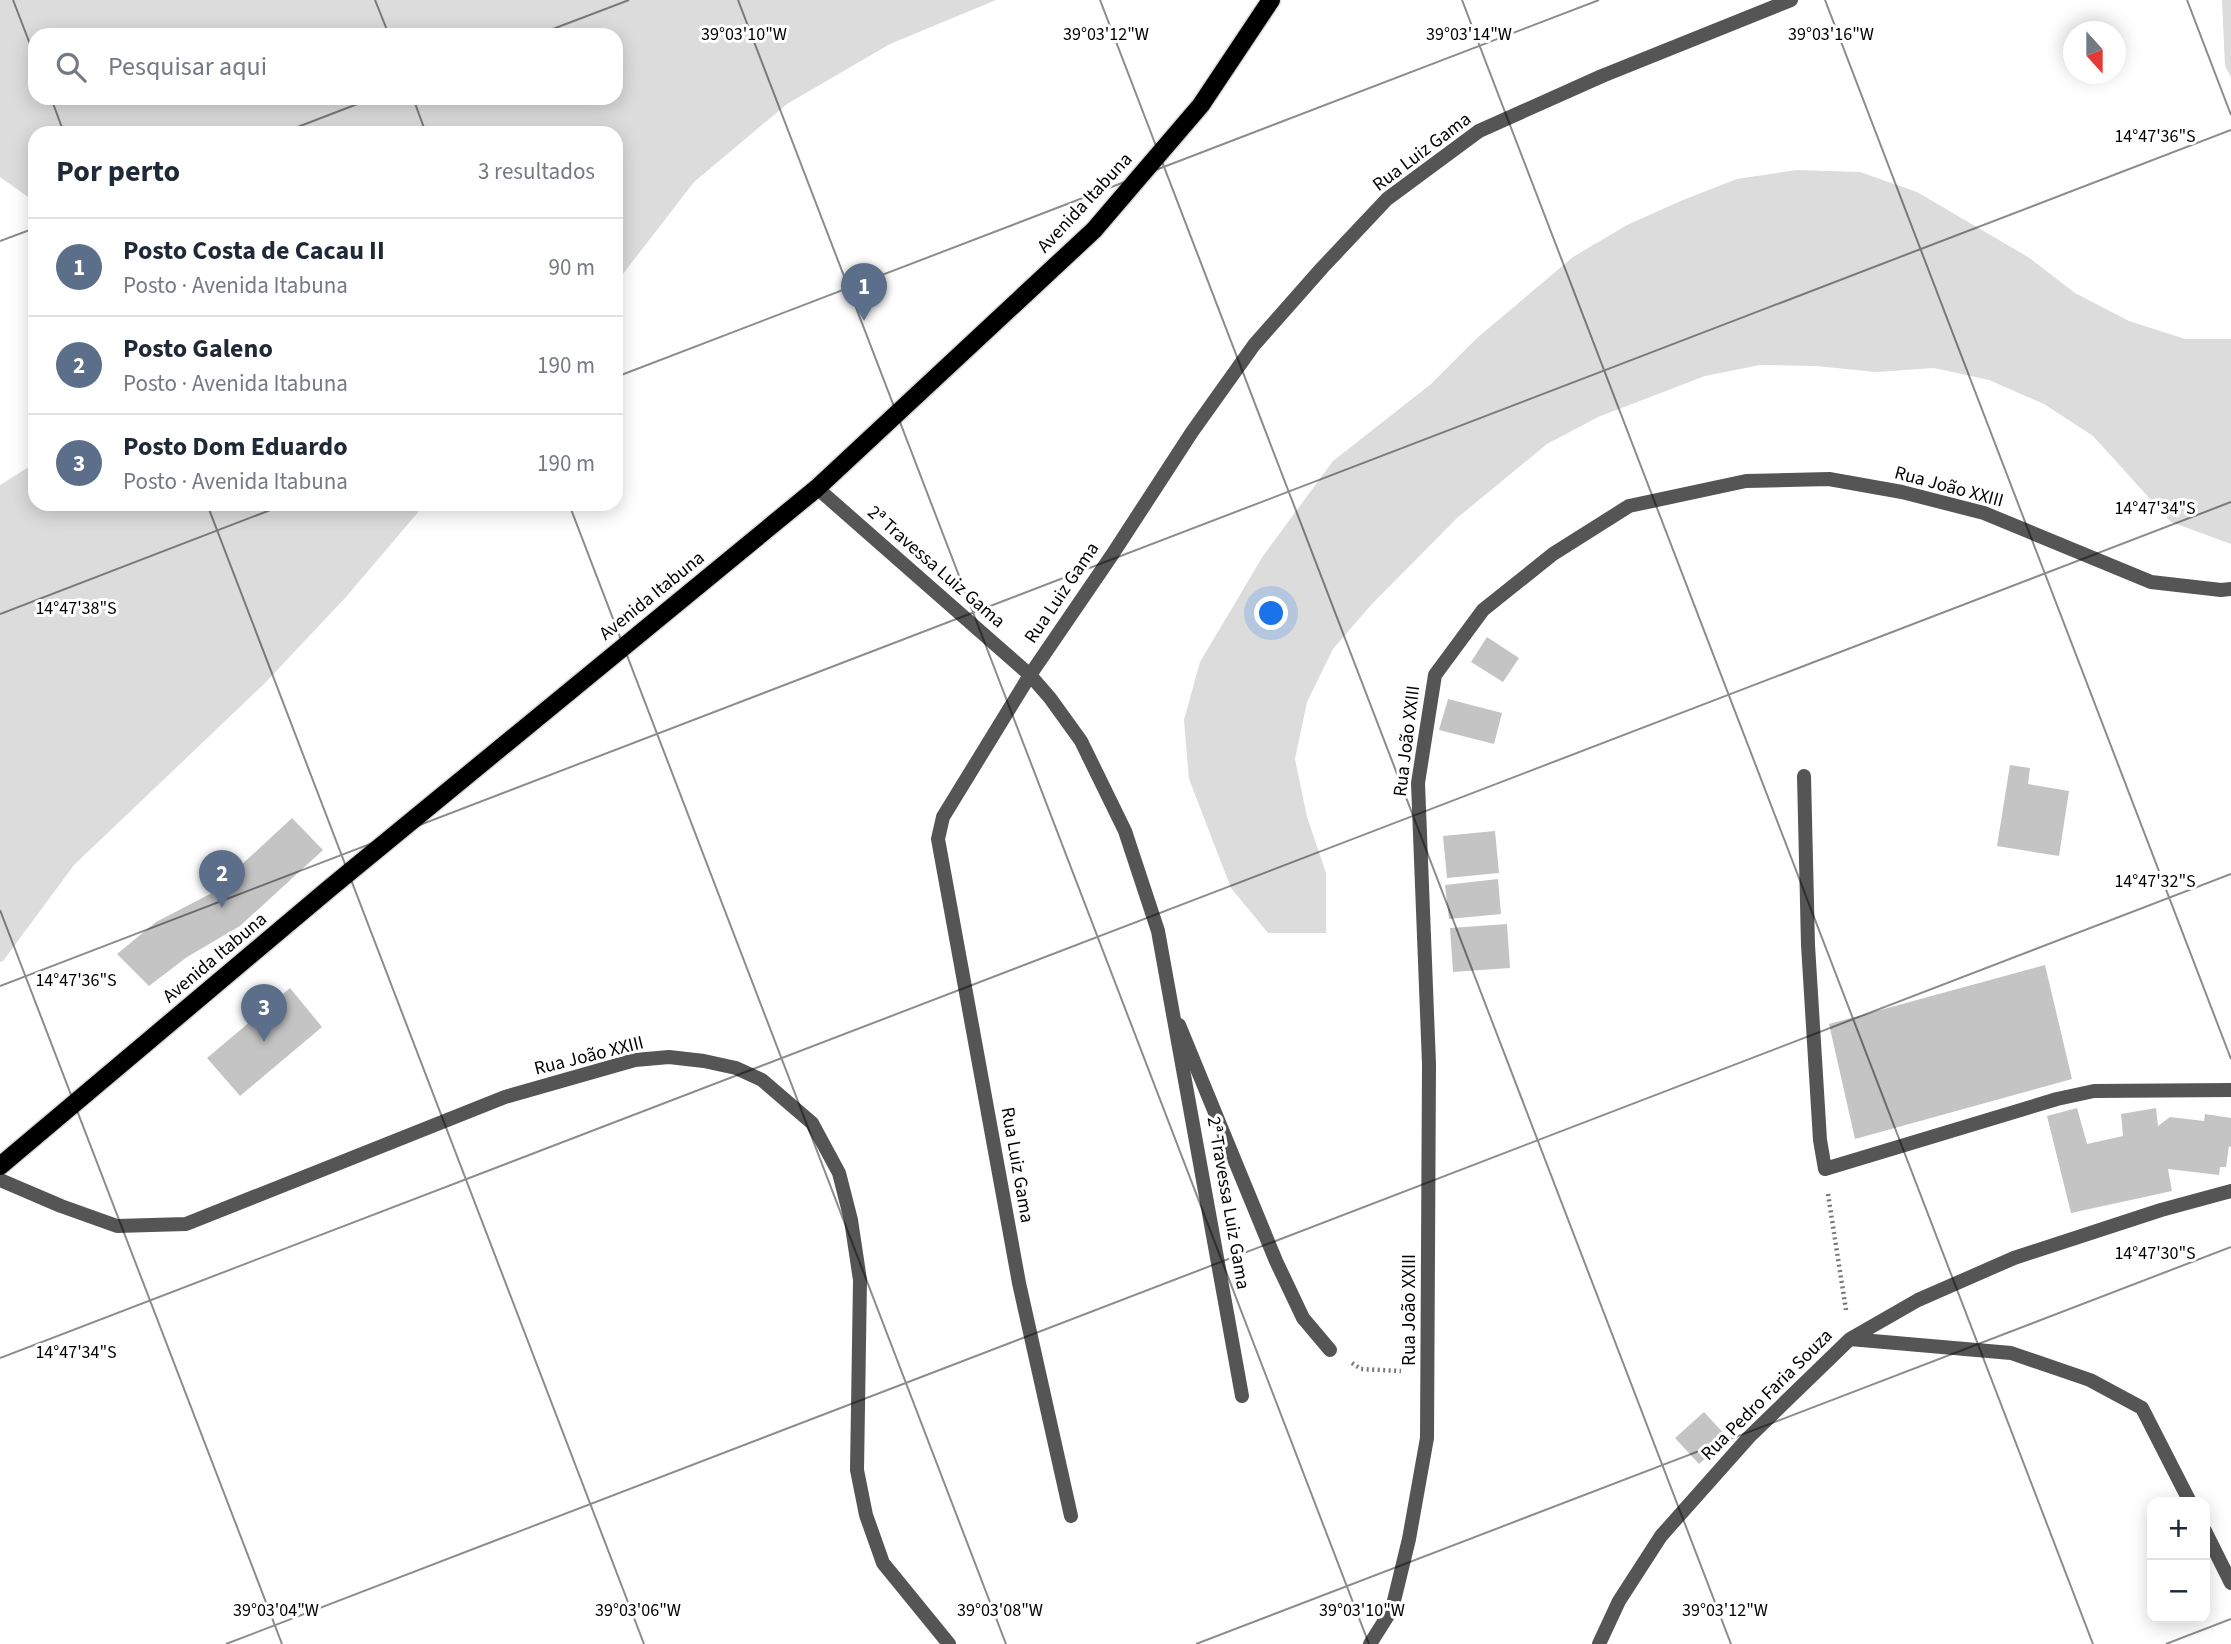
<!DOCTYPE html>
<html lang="pt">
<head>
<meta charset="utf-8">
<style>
	:root { --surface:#fff; --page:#f2f2f3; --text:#1f2937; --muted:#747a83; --line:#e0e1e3; --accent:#b45309 }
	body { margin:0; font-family:"Source Sans 3",sans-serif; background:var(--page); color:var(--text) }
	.controls { position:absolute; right:21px; bottom:21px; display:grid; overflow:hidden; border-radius:14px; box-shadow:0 4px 18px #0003 }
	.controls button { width:63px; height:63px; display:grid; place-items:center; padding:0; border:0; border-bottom:2px solid var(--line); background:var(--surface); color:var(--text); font:35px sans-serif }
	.compass { position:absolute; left:2063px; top:21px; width:63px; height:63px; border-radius:50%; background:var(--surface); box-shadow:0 4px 18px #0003; rotate:159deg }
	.you { position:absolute; left:1272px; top:614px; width:24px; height:24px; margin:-18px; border:5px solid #fff; border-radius:50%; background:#1a73e8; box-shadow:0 0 0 10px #1a73e833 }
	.badge { display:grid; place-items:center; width:46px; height:46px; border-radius:50%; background:var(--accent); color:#fff; font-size:23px; font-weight:700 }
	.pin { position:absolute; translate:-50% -58px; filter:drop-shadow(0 2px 4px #0008) }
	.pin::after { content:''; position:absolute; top:37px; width:24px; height:21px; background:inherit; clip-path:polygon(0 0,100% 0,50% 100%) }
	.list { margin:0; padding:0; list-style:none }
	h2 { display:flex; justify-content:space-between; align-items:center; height:91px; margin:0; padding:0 28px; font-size:30px }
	h2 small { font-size:23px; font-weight:400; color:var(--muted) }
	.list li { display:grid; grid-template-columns:46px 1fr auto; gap:21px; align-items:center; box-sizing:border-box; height:98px; padding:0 28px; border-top:2px solid var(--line) }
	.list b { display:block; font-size:26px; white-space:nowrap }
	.list p { margin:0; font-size:23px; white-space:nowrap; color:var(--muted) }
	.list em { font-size:23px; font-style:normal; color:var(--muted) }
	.icon { flex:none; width:38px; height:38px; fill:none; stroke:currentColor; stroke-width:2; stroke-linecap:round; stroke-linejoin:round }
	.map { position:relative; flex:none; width:2231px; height:1644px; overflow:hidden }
	.search { position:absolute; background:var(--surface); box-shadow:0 4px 18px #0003; left:28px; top:28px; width:595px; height:77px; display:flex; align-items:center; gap:18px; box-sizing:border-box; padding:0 24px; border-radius:21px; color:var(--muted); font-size:26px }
	.panel { position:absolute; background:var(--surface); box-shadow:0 4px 18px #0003; left:28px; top:126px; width:595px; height:385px; border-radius:21px }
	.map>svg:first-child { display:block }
	.green { fill:#dcdcdc; fill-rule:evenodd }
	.building { fill:#c4c4c4 }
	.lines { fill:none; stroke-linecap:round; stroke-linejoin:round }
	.primary-casing { stroke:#dbdbdb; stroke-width:21 }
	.path { stroke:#777; stroke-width:4.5; stroke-dasharray:2 3.5; stroke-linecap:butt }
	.service { stroke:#555; stroke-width:14 }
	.minor { stroke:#555; stroke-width:14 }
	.primary { stroke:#000; stroke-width:18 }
	.ticks { fill:none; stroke:#000; stroke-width:2; stroke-opacity:0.45 }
	.labels { text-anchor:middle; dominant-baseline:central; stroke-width:6; stroke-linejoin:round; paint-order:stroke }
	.street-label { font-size:19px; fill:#000; stroke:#fff }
	.ticks-label { font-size:18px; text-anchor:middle; fill:#000; stroke:#fff; stroke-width:6; stroke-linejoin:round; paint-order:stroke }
</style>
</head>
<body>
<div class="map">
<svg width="2231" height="1644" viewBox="0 0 2231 1644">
	<rect width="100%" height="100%" fill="#fff"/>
	<path class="green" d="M 0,0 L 996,0 L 890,44 L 787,104 L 694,182 L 616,283 L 616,133 L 35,133 L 35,202 L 0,177 ZM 616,35 L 616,98 L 35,98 L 35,35 Z
		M 2222,0 L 2231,0 L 2231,77 L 2225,66 Z
		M 1797,170 L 1860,172 L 1917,192 L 2028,257 L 2075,293 L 2129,321 L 2185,339 L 2231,339 L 2231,544 L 2171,522 L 2093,436 L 2044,404 L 1989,380 L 1934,368 L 1876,372 L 1816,366 L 1760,365 L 1705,376 L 1598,417 L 1547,444 L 1457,518 L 1371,605 L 1333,649 L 1307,702 L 1295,759 L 1307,817 L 1326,873 L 1326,933 L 1268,933 L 1231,888 L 1189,779 L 1184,720 L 1200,662 L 1263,556 L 1333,461 L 1431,384 L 1477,338 L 1573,257 L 1627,225 L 1683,200 L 1737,179 Z
		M 35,463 L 35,504 L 425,504 L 346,597 L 264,684 L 74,865 L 3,961 L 0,962 L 0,485 Z"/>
	<path class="building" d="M 1487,637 L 1519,658 L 1503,682 L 1471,662 Z
		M 1448,699 L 1502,713 L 1494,744 L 1439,730 Z
		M 2010,765 L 2030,768 L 2028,784 L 2069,791 L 2059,856 L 1997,846 Z
		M 292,818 L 323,850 L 240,926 L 187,957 L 149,986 L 117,954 L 156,922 L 210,894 Z
		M 1495,831 L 1499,873 L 1447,878 L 1443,836 Z
		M 1498,879 L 1501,914 L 1449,919 L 1445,885 Z
		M 1507,924 L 1510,968 L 1453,972 L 1450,928 Z
		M 2045,965 L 2072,1079 L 1855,1139 L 1829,1024 Z
		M 290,988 L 322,1027 L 240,1096 L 207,1058 Z
		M 2077,1108 L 2087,1144 L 2123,1136 L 2121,1114 L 2156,1108 L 2158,1126 L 2170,1117 L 2204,1121 L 2205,1114 L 2231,1118 L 2231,1147 L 2229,1146 L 2226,1167 L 2220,1167 L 2219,1175 L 2168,1169 L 2172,1191 L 2071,1213 L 2047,1116 Z
		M 1704,1412 L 1728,1438 L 1699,1464 L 1675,1438 Z"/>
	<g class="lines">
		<g class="primary-casing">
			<path id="primary" d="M 0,1166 L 330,888 L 817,488 L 1094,230 L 1201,105 L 1271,0"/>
		</g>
		<path class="path" d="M 1828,1194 L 1846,1310
			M 1352,1363 L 1361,1369 L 1401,1371"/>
		<path class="service" d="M 1179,1025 L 1276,1261 L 1303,1318 L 1330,1350"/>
		<path class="minor" d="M 817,488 L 1030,675 L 1050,698 L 1081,741 L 1125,831 L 1158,931 L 1242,1396
			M 1804,776 L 1808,945 L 1820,1140 L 1825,1169 L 2057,1099 L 2094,1091 L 2231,1090
			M 0,1180 L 61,1206 L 117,1226 L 186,1224 L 505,1097 L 635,1060 L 669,1057 L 704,1061 L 736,1068 L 762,1080 L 812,1123 L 839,1173 L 851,1220 L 860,1280 L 857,1470 L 866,1515 L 883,1563 L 949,1644
			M 1850,1339 L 2011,1353 L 2090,1380 L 2142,1408 L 2190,1502
			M 1071,1516 L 1019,1283 L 938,839 L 943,817 L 1030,675 L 1112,555 L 1192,432 L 1254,345 L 1322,268 L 1387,199 L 1479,131 L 1602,76 L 1791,0
			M 2205,1531 L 2231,1583
			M 1370,1644 L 1392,1609 L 1409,1539 L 1427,1438 L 1429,1064 L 1418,783 L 1435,675 L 1483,610 L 1553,554 L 1629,506 L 1746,481 L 1829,479 L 1902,492 L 1984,513 L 2151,582 L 2221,590 L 2231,589
			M 1599,1644 L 1619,1601 L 1661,1536 L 1749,1437 L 1850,1339 L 1918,1300 L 2014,1258 L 2161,1210 L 2231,1191"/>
		<use href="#primary" class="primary"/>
	</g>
	<path class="ticks" d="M 13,0 L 35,57M 375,0 L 389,35M 738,0 L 1369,1644M 1100,0 L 1731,1644M 1462,0 L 2093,1644M 1825,0 L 2231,1059M 2187,0 L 2231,115M 537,35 L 629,0M 51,98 L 64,133M 413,98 L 426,133M 282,133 L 373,98M 0,241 L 35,228M 616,377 L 1599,0M 207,504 L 644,1644M 569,504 L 1006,1644M 0,614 L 286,504M 0,910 L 282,1644M 0,986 L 2231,130M 0,1358 L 2231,502M 226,1644 L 2231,874M 1196,1644 L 2231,1247M 2166,1644 L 2231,1619"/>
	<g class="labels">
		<g class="street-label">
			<text transform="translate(1422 152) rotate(-37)">Rua Luiz Gama</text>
			<text transform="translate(1085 203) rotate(-47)">Avenida Itabuna</text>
			<text transform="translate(1949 487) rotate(15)">Rua João XXIII</text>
			<text transform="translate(936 567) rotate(41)">2ª Travessa Luiz Gama</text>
			<text transform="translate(1062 593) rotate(-56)">Rua Luiz Gama</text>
			<text transform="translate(652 596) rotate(-39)">Avenida Itabuna</text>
			<text transform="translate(1407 741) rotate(-83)">Rua João XXIII</text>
			<text transform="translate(215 958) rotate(-40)">Avenida Itabuna</text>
			<text transform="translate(589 1056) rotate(-14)">Rua João XXIII</text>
			<text transform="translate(1017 1165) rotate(80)">Rua Luiz Gama</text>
			<text transform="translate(1228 1203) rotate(80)">2ª Travessa Luiz Gama</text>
			<text transform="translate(1409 1310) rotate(-90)">Rua João XXIII</text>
			<text transform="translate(1767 1395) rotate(-45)">Rua Pedro Faria Souza</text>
		</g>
	</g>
	<g class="ticks-label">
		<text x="744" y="40">39°03'10"W</text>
		<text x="1106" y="40">39°03'12"W</text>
		<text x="1469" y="40">39°03'14"W</text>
		<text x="1831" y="40">39°03'16"W</text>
		<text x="2155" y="142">14°47'36"S</text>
		<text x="2155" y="514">14°47'34"S</text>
		<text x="76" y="614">14°47'38"S</text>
		<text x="2155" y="887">14°47'32"S</text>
		<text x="76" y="986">14°47'36"S</text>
		<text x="2155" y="1259">14°47'30"S</text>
		<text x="76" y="1358">14°47'34"S</text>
		<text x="276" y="1616">39°03'04"W</text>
		<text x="638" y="1616">39°03'06"W</text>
		<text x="1000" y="1616">39°03'08"W</text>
		<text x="1362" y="1616">39°03'10"W</text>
		<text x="1725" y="1616">39°03'12"W</text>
	</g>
</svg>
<div class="controls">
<button>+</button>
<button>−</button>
</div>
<svg class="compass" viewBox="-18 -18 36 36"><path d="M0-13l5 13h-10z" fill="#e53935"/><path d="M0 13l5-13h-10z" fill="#747a83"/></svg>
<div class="you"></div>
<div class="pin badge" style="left:864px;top:321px;background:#5c6f8a">1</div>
<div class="pin badge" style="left:222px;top:908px;background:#5c6f8a">2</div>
<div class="pin badge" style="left:264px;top:1042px;background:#5c6f8a">3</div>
<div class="search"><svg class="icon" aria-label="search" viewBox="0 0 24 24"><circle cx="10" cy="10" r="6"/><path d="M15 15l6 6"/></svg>Pesquisar aqui</div>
<section class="panel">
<h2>Por perto<small>3 resultados</small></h2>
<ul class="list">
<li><span class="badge" style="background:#5c6f8a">1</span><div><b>Posto Costa de Cacau II</b><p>Posto · Avenida Itabuna</p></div><em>90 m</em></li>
<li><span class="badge" style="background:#5c6f8a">2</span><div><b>Posto Galeno</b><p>Posto · Avenida Itabuna</p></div><em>190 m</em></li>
<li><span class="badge" style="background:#5c6f8a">3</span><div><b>Posto Dom Eduardo</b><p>Posto · Avenida Itabuna</p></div><em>190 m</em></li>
</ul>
</section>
</div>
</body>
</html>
